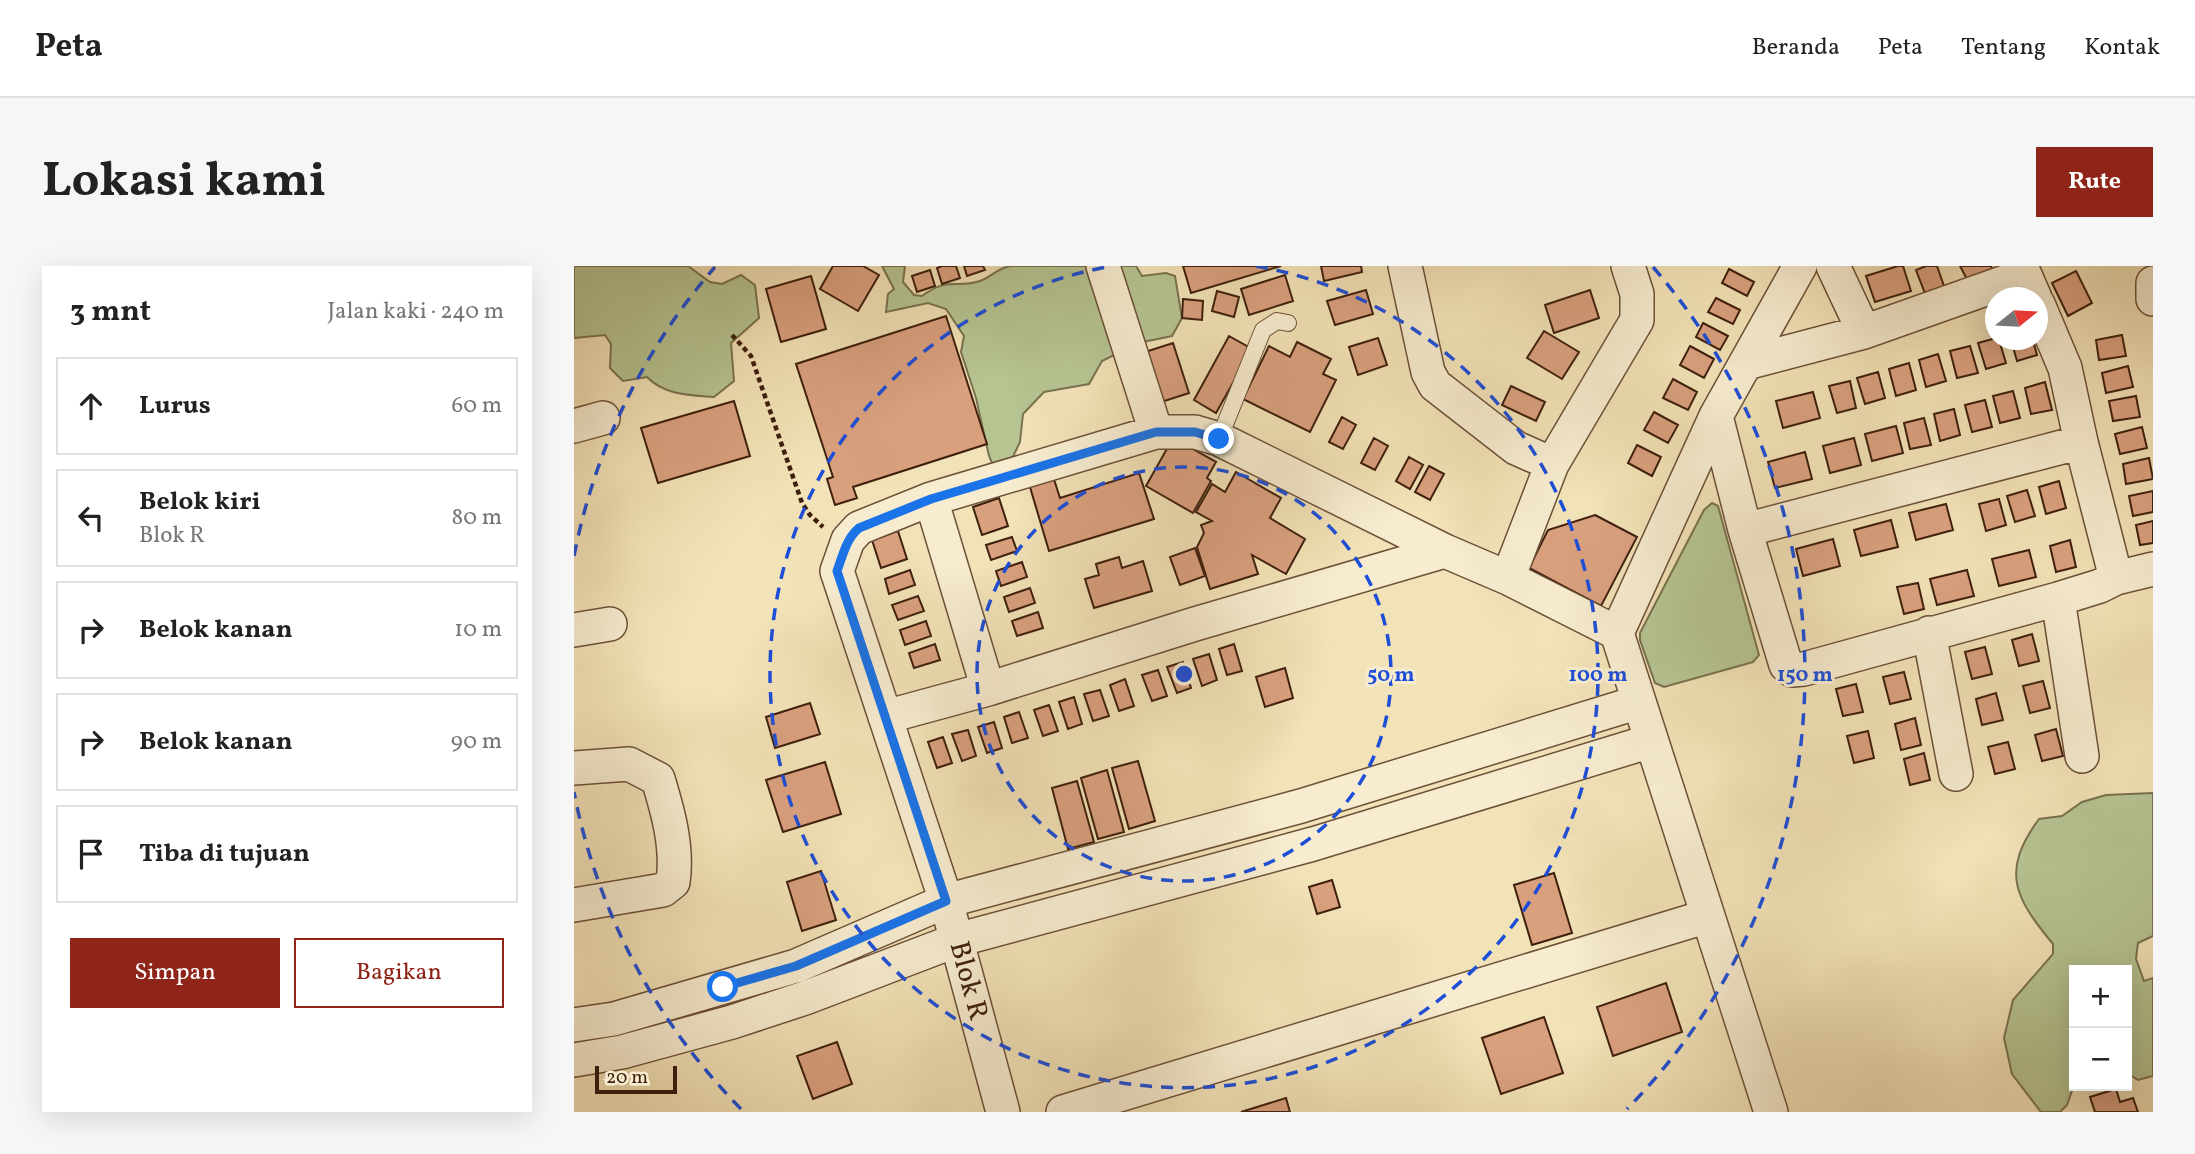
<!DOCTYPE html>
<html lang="id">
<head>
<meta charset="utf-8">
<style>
	:root { --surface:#fff; --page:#f6f6f6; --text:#222; --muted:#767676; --line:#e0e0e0; --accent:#8f2418 }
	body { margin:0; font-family:Vollkorn,serif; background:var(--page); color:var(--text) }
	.controls { position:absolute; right:21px; bottom:21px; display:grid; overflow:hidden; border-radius:0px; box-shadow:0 7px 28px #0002 }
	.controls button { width:63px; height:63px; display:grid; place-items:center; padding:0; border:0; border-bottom:2px solid var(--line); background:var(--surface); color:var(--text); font:35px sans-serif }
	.compass { position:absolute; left:1411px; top:21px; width:63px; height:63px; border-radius:50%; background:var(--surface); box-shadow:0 7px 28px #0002; rotate:72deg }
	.scale { position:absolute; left:21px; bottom:18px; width:82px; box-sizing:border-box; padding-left:7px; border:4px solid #3f1f0d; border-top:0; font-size:19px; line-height:24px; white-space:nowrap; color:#3f1f0d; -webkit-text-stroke:5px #f7ecd0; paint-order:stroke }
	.stop { position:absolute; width:21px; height:21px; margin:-16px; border:5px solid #1a73e8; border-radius:50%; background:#fff }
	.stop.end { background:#1a73e8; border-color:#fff; box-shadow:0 2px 7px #0008 }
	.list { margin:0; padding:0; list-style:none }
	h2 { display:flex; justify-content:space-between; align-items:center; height:91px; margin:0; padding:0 28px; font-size:30px }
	h2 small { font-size:23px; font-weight:400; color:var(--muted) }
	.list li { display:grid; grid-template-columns:46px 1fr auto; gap:21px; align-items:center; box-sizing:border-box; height:98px; margin:0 14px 14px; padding:0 14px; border:2px solid var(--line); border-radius:0px }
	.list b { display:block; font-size:26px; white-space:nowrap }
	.list p { margin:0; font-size:23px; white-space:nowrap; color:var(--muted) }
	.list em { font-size:23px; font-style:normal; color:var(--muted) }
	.actions { display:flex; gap:14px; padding:21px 28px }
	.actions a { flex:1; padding:16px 0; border:2px solid var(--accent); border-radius:0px; text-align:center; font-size:24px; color:var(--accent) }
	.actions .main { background:var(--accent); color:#fff }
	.icon { flex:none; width:38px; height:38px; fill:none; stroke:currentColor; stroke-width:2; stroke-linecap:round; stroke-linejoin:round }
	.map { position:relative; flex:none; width:1579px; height:846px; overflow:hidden; border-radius:0px }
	header { display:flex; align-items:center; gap:42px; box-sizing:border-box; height:98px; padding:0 35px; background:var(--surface); border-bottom:2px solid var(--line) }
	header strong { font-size:33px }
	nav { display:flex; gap:38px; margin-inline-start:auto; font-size:24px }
	.intro { display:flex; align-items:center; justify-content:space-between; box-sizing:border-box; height:168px; padding:0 42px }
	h1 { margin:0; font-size:49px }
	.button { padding:18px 32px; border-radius:0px; background:var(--accent); color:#fff; font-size:24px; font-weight:700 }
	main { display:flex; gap:42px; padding:0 42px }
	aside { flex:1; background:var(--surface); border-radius:0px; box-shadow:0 7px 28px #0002 }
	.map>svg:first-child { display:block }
	.green { fill:#b6c492; stroke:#7a7250; stroke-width:2 }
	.building { fill:#d9a07e; stroke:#3f1f0d; stroke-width:2 }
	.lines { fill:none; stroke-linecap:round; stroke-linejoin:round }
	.service-casing { stroke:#6c5038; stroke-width:18 }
	.minor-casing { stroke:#6c5038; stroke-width:36 }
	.path { stroke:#3f1f0d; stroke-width:4.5; stroke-dasharray:5 3.5; stroke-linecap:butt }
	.service { stroke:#f7ecd0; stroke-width:16 }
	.minor { stroke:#f7ecd0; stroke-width:33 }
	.route { stroke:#1a73e8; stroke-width:9 }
	.ring { fill:none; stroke:#1d4ed8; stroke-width:3.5; stroke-dasharray:12 9 }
	.labels { text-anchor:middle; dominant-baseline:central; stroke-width:6; stroke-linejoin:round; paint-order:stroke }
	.street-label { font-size:28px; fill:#3f1f0d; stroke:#f7ecd0 }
	.centre { fill:#1d4ed8; stroke:#f7ecd0; stroke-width:3.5 }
	.ring-label { font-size:21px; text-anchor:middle; font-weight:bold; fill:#1d4ed8; stroke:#f7ecd0; stroke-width:6; stroke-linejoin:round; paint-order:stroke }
</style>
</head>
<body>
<header>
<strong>Peta</strong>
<nav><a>Beranda</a><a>Peta</a><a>Tentang</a><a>Kontak</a></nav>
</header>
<div class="intro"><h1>Lokasi kami</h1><a class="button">Rute</a></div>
<main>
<aside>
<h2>3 mnt<small>Jalan kaki · 240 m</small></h2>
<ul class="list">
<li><svg class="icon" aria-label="ahead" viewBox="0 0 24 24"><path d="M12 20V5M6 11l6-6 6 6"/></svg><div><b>Lurus</b></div><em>60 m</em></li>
<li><svg class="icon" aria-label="left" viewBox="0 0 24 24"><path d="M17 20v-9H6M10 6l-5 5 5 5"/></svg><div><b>Belok kiri</b><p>Blok R</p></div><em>80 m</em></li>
<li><svg class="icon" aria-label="right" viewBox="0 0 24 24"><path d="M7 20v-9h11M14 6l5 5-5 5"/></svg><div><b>Belok kanan</b></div><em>10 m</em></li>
<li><svg class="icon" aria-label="right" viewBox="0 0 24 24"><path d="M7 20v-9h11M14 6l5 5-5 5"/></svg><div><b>Belok kanan</b></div><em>90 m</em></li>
<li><svg class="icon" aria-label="arrive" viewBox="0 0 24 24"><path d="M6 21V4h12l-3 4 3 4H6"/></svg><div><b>Tiba di tujuan</b></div></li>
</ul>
<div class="actions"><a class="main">Simpan</a><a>Bagikan</a></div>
</aside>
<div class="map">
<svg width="1579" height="846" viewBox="0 0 1579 846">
	<rect width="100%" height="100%" fill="#f2e2b7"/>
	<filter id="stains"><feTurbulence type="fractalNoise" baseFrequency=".00286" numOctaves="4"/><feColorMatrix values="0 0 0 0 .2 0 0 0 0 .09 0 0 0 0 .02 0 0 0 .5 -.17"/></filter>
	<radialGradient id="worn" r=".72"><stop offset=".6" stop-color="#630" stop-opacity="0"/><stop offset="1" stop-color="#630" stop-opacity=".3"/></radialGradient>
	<path class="green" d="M 0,0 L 114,0 L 136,16 L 148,18 L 167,9 L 181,19 L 185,52 L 157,77 L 160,115 L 140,131 C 116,129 90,129 73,111 L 49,115 L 36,102 L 37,78 L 31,69 L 0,72 Z
		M 308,0 L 331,0 L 329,16 L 340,29 L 348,30 C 375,10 381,23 406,15 C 417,11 424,2 436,0 L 562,0 L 568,10 L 592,7 L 601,10 L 608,52 L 598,70 L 564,77 L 528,95 L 515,118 L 470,126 L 449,148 L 446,176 L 434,201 L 418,197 L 415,190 L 402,132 L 387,86 L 390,70 L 372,43 L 354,37 L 312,46 L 314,28 L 320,23 Z
		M 1138,237 L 1144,240 L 1185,389 L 1179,396 L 1090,421 L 1081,417 L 1066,374 L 1066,367 L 1130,244 Z
		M 1579,527 L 1579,670 L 1564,677 L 1562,693 L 1570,715 L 1579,712 L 1579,810 L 1564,814 L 1553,807 L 1553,704 L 1500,704 L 1500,819 L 1493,839 L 1486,846 L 1467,846 L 1438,808 L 1430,772 L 1439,734 L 1479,688 L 1479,678 C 1441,632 1426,606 1465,553 L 1488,550 L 1508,536 L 1532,529 Z"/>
	<path class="building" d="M 259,0 L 289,0 L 305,9 L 284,45 L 246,23 Z
		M 368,0 L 382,0 L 386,12 L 368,18 L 363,2 Z
		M 390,0 L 409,0 L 411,4 L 393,10 Z
		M 609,0 L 707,0 L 617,27 Z
		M 747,0 L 787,0 L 788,6 L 750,15 Z
		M 1324,0 L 1329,0 L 1337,25 L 1301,36 L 1292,10 Z
		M 1352,0 L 1363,0 L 1371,23 L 1352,30 L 1342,4 Z
		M 1386,0 L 1417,0 L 1421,9 L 1397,21 Z
		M 1155,3 L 1180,16 L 1173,30 L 1148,17 Z
		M 356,4 L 361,20 L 343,26 L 338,10 Z
		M 1502,5 L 1518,37 L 1494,50 L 1478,17 Z
		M 711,9 L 719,35 L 675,49 L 667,23 Z
		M 237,10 L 252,63 L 207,76 L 192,23 Z
		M 792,24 L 799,48 L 761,59 L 753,35 Z
		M 1016,24 L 1025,52 L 980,67 L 971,39 Z
		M 643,25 L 665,31 L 660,51 L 638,45 Z
		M 1142,32 L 1166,44 L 1159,58 L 1134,46 Z
		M 609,33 L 629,35 L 628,54 L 608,52 Z
		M 372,50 L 413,178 L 279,221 L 283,232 L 261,239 L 253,213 L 259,211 L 222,98 Z
		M 1129,57 L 1154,70 L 1146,84 L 1122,71 Z
		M 970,65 L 1005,86 L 988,113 L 953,92 Z
		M 1548,69 L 1552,90 L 1525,94 L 1522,74 Z
		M 655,70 L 678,83 L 642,147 L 620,134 Z
		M 804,72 L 813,99 L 784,109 L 775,81 Z
		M 1422,72 L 1425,74 L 1432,97 L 1412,103 L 1404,77 Z
		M 1437,74 L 1459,74 L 1463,89 L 1443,95 Z
		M 723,76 L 757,93 L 749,108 L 762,114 L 736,166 L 669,133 L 695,80 L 716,91 Z
		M 599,77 L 615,127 L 578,139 L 562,89 Z
		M 1116,80 L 1140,93 L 1130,112 L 1106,99 Z
		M 1396,80 L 1404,107 L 1383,112 L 1376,85 Z
		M 1364,88 L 1372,115 L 1352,121 L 1345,94 Z
		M 1335,97 L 1342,124 L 1322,130 L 1315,103 Z
		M 1554,100 L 1559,121 L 1532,127 L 1528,107 Z
		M 1304,106 L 1311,132 L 1291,138 L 1283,112 Z
		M 1099,113 L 1123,126 L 1114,144 L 1089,132 Z
		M 1276,115 L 1282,142 L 1263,147 L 1255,120 Z
		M 1471,116 L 1478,144 L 1457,148 L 1451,122 Z
		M 937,120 L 971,136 L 962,155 L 928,139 Z
		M 1439,125 L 1446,152 L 1426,157 L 1419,130 Z
		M 1239,126 L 1246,152 L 1209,162 L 1202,135 Z
		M 1562,130 L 1566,151 L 1539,155 L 1535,135 Z
		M 1411,134 L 1418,161 L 1398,166 L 1391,139 Z
		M 160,135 L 176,190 L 84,217 L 67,162 Z
		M 1380,143 L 1386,169 L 1366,175 L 1360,148 Z
		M 1080,146 L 1104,159 L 1094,177 L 1070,164 Z
		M 768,151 L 782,159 L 769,183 L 755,176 Z
		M 1350,152 L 1357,179 L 1336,183 L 1330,157 Z
		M 1322,160 L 1329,187 L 1298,195 L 1291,168 Z
		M 1568,161 L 1573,182 L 1546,188 L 1541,168 Z
		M 599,172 L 642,196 L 633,212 L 637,215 L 619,247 L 572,220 Z
		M 800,172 L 814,180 L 801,204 L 787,197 Z
		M 1280,172 L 1287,199 L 1256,207 L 1249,180 Z
		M 1063,179 L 1087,191 L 1078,210 L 1054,197 Z
		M 1231,186 L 1238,213 L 1201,222 L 1194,196 Z
		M 835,191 L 849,199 L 836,223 L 822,215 Z
		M 1575,192 L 1579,213 L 1552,218 L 1549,198 Z
		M 855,200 L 870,208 L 856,234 L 841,226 Z
		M 477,204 L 486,232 L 565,207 L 580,253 L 475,285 L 453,211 Z
		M 662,206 L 707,232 L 696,252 L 731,273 L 712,308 L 678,289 L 684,308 L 636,323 L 623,281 L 630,267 L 627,259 L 638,255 L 622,246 L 638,218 L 651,226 Z
		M 1485,215 L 1492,242 L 1472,248 L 1465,221 Z
		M 1453,224 L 1461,250 L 1441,256 L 1433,230 Z
		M 1579,225 L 1579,246 L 1559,250 L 1555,230 Z
		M 425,232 L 434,260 L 408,269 L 399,241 Z
		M 1425,233 L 1432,259 L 1412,265 L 1405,238 Z
		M 1372,238 L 1379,264 L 1342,274 L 1335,247 Z
		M 1021,249 L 1063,271 L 1027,340 L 955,302 L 974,264 Z
		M 1317,254 L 1324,281 L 1287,290 L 1280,264 Z
		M 1579,255 L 1579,277 L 1566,279 L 1562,259 Z
		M 324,265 L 333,293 L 307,302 L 298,274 Z
		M 438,271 L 443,285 L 417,294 L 412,279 Z
		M 1259,273 L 1266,300 L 1229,310 L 1222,283 Z
		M 1496,274 L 1502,301 L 1482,306 L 1476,280 Z
		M 621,282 L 631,310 L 606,319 L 596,291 Z
		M 1455,284 L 1462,311 L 1425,320 L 1418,293 Z
		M 545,291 L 548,302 L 569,295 L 578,325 L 520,342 L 511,313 L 525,309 L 522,298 Z
		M 448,296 L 453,311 L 427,320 L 422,305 Z
		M 336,304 L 341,319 L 315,328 L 311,313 Z
		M 1393,304 L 1400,330 L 1363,339 L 1356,313 Z
		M 1344,317 L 1350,343 L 1330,348 L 1323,321 Z
		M 456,322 L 461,337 L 435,346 L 430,331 Z
		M 344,330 L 350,345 L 324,354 L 318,339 Z
		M 464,346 L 469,362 L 443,370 L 438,355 Z
		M 352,355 L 357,370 L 331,379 L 326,364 Z
		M 1458,368 L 1465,395 L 1445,400 L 1438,374 Z
		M 361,378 L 366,394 L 340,402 L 335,387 Z
		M 660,378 L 668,405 L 653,409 L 645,383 Z
		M 1411,381 L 1418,408 L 1398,413 L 1391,386 Z
		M 635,388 L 643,414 L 628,420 L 619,393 Z
		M 609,396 L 617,422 L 603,427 L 593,401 Z
		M 711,402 L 719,432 L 691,441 L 682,411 Z
		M 584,404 L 593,430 L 578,435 L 568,409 Z
		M 1330,406 L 1337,433 L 1316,438 L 1309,411 Z
		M 551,413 L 560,440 L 545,445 L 536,419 Z
		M 1469,415 L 1476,442 L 1456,447 L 1449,420 Z
		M 1282,418 L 1289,446 L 1269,450 L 1262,423 Z
		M 526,424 L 535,450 L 519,455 L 510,428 Z
		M 1422,427 L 1429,454 L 1408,459 L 1402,433 Z
		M 500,431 L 508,458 L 494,463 L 485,436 Z
		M 236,437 L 246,468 L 201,482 L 192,451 Z
		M 475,439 L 484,465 L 469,470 L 460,444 Z
		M 445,446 L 454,472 L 438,477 L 430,451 Z
		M 1341,452 L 1347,479 L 1327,484 L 1321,458 Z
		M 420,456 L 428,482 L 413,487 L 404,461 Z
		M 1482,463 L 1489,490 L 1468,495 L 1461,469 Z
		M 394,464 L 402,490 L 388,495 L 378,468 Z
		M 1294,465 L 1300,492 L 1280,497 L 1273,470 Z
		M 369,471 L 378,497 L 363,502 L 354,476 Z
		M 1434,476 L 1441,503 L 1421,508 L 1414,481 Z
		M 1350,487 L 1356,514 L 1336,519 L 1330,493 Z
		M 564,495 L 581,555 L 555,563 L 538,502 Z
		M 251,496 L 267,548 L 209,566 L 192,514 Z
		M 533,504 L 550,566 L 524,573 L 507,512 Z
		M 503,515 L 520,576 L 494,583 L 478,522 Z
		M 247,605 L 262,654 L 228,665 L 213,616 Z
		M 980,607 L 998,667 L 958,679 L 940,619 Z
		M 758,614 L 766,641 L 743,648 L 735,621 Z
		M 1092,717 L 1108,766 L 1039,790 L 1023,741 Z
		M 970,751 L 989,807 L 927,828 L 908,772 Z
		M 263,776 L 278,818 L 239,833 L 223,790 Z
		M 1542,823 L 1546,836 L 1559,832 L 1564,846 L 1521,846 L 1516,831 Z
		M 712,832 L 716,846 L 667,846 Z"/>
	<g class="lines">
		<g class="service-casing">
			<path id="service" d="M 645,173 L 689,64 L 703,55 L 714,57"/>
		</g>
		<g class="minor-casing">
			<path id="minor" d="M 529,0 L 582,166
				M 831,0 L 854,106 L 861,119 L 942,182 L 978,198
				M 1259,0 L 1290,66
				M 1579,17 L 1579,33
				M 1464,38 L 1491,102 L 1507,176
				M 1172,97 L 1290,66 L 1451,9 L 1461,32
				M 1142,150 L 1043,367 L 1197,846
				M 0,160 L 29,152
				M 1507,176 L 1542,312 L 1526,320 L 1484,333 L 1230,403 L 1218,404 L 1212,399 L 1171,264 Z
				M 357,233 L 414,423
				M 1171,264 L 1142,150 L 1226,0
				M 934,312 L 978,198 L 1063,54 L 1063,28 L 1054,0
				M 1542,312 L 1579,303
				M 1484,333 L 1508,490
				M 0,364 L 36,358
				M 1355,367 L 1382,508
				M 311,451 L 414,423 L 621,358 L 871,285
				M 0,502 L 55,498 L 84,513 C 94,546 104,581 99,616 L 89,624 L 0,639
				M 0,759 L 40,753 L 222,700 L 372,635 L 727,540 L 1065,436
				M 0,794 L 48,786 L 158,756 L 231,732 L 383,674 L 739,578 L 1077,475
				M 429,846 L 372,635 L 263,305 L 274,274 L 285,262 L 357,233 L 582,166 L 621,166 L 645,173 L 871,285 L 934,312 L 1043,367
				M 489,846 L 1134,650"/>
		</g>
		<path class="path" d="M 158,69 L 177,90 L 228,237 L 236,249 L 249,261"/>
		<use href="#service" class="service"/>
		<use href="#minor" class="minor"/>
	</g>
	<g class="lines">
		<path class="route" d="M 149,721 L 222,700 L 372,635 L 263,305 C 269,289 272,273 285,262 L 357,233 L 582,166 L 621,166 L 645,173"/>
	</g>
	<g class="ring">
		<circle cx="610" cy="408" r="207"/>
		<path d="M682 0A414 414 0 1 1 538 0"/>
		<path d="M167 843A621 621 0 0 1 0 526M0 290A621 621 0 0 1 141 1M1079 1A621 621 0 0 1 1053 843"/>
	</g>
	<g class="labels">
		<g class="street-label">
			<text transform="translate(394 715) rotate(75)">Blok R</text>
		</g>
	</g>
	<circle cx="610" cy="408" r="10" class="centre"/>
	<g class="ring-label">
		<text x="817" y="415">50 m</text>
		<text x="1024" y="415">100 m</text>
		<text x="1231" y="415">150 m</text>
	</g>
	<rect width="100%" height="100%" filter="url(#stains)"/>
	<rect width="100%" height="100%" fill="url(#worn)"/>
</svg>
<div class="controls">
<button>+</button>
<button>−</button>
</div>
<svg class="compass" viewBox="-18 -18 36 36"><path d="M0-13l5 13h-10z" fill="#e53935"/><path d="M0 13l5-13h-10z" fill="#767676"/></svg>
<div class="scale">20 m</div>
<div class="stop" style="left:149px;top:721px"></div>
<div class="stop end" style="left:645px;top:173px"></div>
</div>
</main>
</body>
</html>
